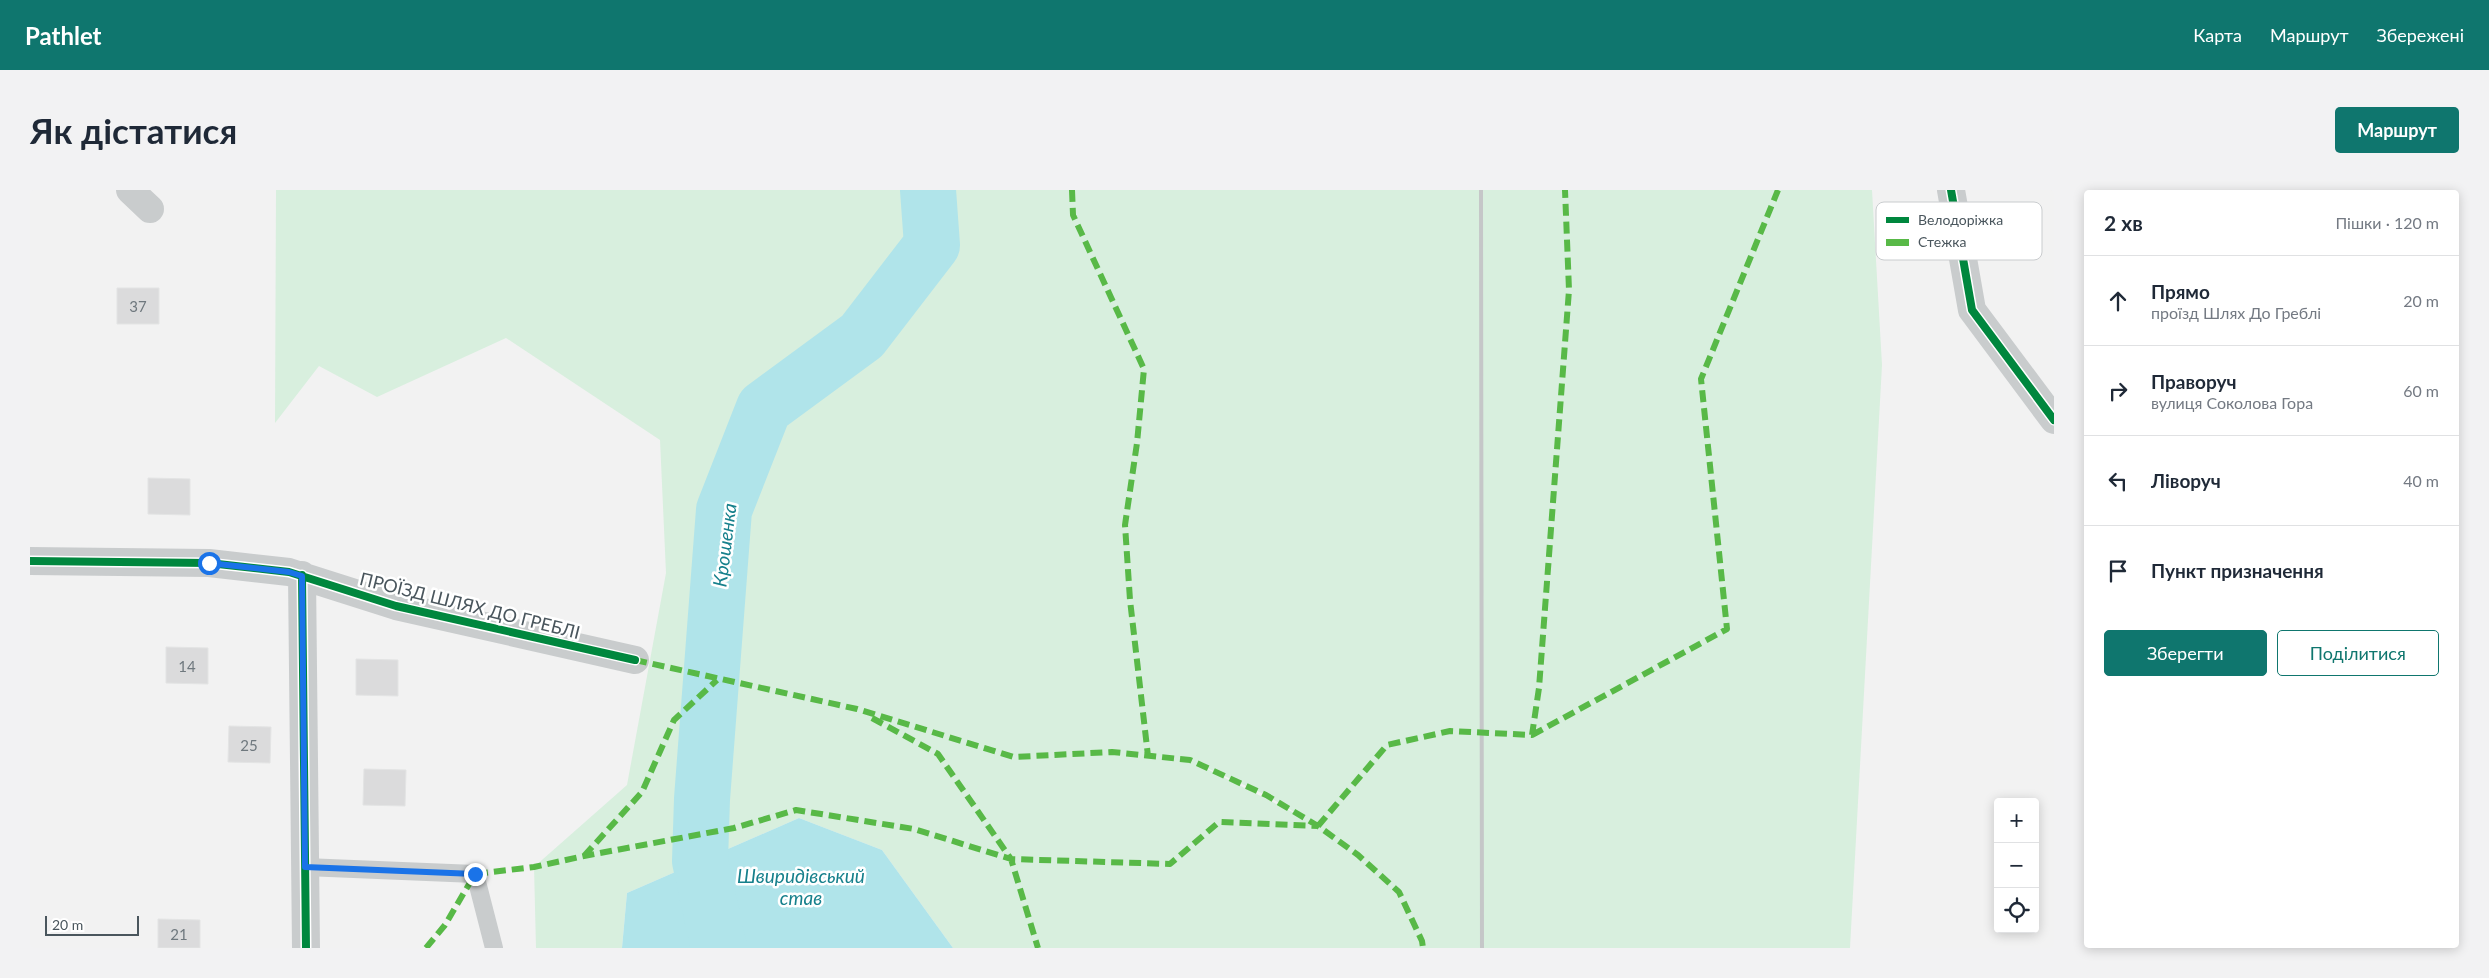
<!DOCTYPE html>
<html lang="uk">
<head>
<meta charset="utf-8">
<style>
	:root { --surface:#fff; --page:#f2f2f3; --text:#1f2937; --muted:#747a83; --line:#e0e1e3; --accent:#0f766e }
	body { margin:0; font-family:Lato,sans-serif; background:var(--page); color:var(--text) }
	.controls { position:absolute; right:15px; bottom:15px; display:grid; overflow:hidden; border-radius:5px; box-shadow:0 2px 12px #0003 }
	.controls button { width:45px; height:45px; display:grid; place-items:center; padding:0; border:0; border-bottom:1px solid var(--line); background:var(--surface); color:var(--text); font:25px sans-serif }
	.scale { position:absolute; left:15px; bottom:12px; width:94px; box-sizing:border-box; padding-left:5px; border:2px solid #4a565d; border-top:0; font-size:14px; line-height:18px; white-space:nowrap; color:#4a565d; -webkit-text-stroke:4px #fff; paint-order:stroke }
	.stop { position:absolute; width:15px; height:15px; margin:-11px; border:4px solid #1a73e8; border-radius:50%; background:#fff }
	.stop.end { background:#1a73e8; border-color:#fff; box-shadow:0 1px 5px #0008 }
	.list { margin:0; padding:0; list-style:none }
	h2 { display:flex; justify-content:space-between; align-items:center; height:65px; margin:0; padding:0 20px; font-size:21px }
	h2 small { font-size:16px; font-weight:400; color:var(--muted) }
	.list li { display:grid; grid-template-columns:32px 1fr auto; gap:15px; align-items:center; box-sizing:border-box; height:90px; padding:0 20px; border-top:1px solid var(--line) }
	.list b { display:block; font-size:19px; white-space:nowrap }
	.list p { margin:0; font-size:16px; white-space:nowrap; color:var(--muted) }
	.list em { font-size:16px; font-style:normal; color:var(--muted) }
	.actions { display:flex; gap:10px; padding:15px 20px }
	.actions a { flex:1; padding:11px 0; border:1px solid var(--accent); border-radius:5px; text-align:center; font-size:18px; color:var(--accent) }
	.actions .main { background:var(--accent); color:#fff }
	.icon { flex:none; width:28px; height:28px; fill:none; stroke:currentColor; stroke-width:2; stroke-linecap:round; stroke-linejoin:round }
	.map { position:relative; flex:none; width:2024px; height:758px; overflow:hidden; border-radius:5px }
	header { display:flex; align-items:center; gap:30px; box-sizing:border-box; height:70px; padding:0 25px; background:var(--accent); color:#fff }
	header strong { font-size:24px }
	nav { display:flex; gap:28px; margin-inline-start:auto; font-size:18px }
	.intro { display:flex; align-items:center; justify-content:space-between; box-sizing:border-box; height:120px; padding:0 30px }
	h1 { margin:0; font-size:35px }
	.button { padding:12px 22px; border-radius:5px; background:var(--accent); color:#fff; font-size:18px; font-weight:700 }
	main { display:flex; gap:30px; padding:0 30px }
	aside { flex:1; background:var(--surface); border-radius:5px; box-shadow:0 2px 12px #0003 }
	.map>svg:first-child { display:block }
	.green { fill:#d8efde; fill-rule:evenodd }
	.water { fill:#b0e4ea }
	.lines { fill:none; stroke-linecap:round; stroke-linejoin:round }
	.river { stroke:#b0e4ea; stroke-width:56 }
	.building { fill:#dbdbdc; stroke:#e3e4e4 }
	.service { stroke:#c9cccd; stroke-width:18 }
	.minor { stroke:#c9cccd; stroke-width:28 }
	.rail { stroke:#c5c7c8; stroke-width:4 }
	.quiet { stroke:#58b947; stroke-width:6; stroke-dasharray:12 6; stroke-linecap:butt }
	.cycleway-casing { stroke:#fff; stroke-width:11 }
	.cycleway { stroke:#00873e; stroke-width:8 }
	.route { stroke:#1a73e8; stroke-width:6 }
	.labels { text-anchor:middle; dominant-baseline:central; stroke-width:5; stroke-linejoin:round; paint-order:stroke }
	.number-label { font-size:15px; fill:#6f787e }
	.street-label { font-size:18px; fill:#4a565d; stroke:#fff }
	.water-label { font-size:19px; font-style:italic; fill:#16808c; stroke:#fff }
	.key { fill:#fff; stroke:#c9ccce; stroke-width:1 }
	.key-label { font-size:14px; fill:#4a565d }
</style>
</head>
<body>
<header>
<strong>Pathlet</strong>
<nav><a>Карта</a><a>Маршрут</a><a>Збережені</a></nav>
</header>
<div class="intro"><h1>Як дістатися</h1><a class="button">Маршрут</a></div>
<main>
<div class="map">
<svg width="2024" height="758" viewBox="0 0 2024 758">
	<rect width="100%" height="100%" fill="#f2f2f2"/>
	<path class="green" d="M 246,0 L 1842,0 L 1852,175 L 1820,758 L 923,758 L 852,660 L 769,628 L 597,703 L 592,758 L 506,758 L 504,677 L 597,595 L 636,383 L 630,250 L 476,148 L 347,207 L 289,176 L 245,233 ZM 1177,578 L 1236,605 L 1276,629 L 1177,579 Z"/>
	<path class="water" d="M 769,628 L 852,660 L 923,758 L 592,758 L 597,703 Z"/>
	<g class="lines">
		<path class="river" d="M 689,758 L 670,671 L 672,609 L 694,320 L 734,218 L 832,146 L 902,55 L 898,0"/>
	</g>
	<path class="building" d="M 87,98 L 129,98 L 129,134 L 87,134 Z
		M 118,288 L 160,289 L 160,325 L 118,324 Z
		M 136,457 L 178,458 L 178,494 L 136,493 Z
		M 326,469 L 368,470 L 368,506 L 326,505 Z
		M 199,536 L 241,537 L 240,573 L 198,572 Z
		M 334,579 L 376,580 L 375,616 L 333,615 Z
		M 128,729 L 170,730 L 170,758 L 128,758 Z"/>
	<g class="lines">
		<path class="service" d="M 275,677 L 445,684 L 464,758"/>
		<path class="minor" d="M 100,0 L 120,19
			M 1921,0 L 1942,120 L 2024,230
			M 0,371 L 179,373 L 259,382 L 366,416 L 605,470
			M 272,385 L 276,758"/>
		<path class="rail" d="M 1451,0 L 1452,758"/>
		<path class="quiet" d="M 1042,0 L 1043,25 L 1114,179 L 1107,253 L 1095,335 L 1100,410 L 1118,566
			M 605,470 L 827,519 L 984,567 L 1082,562 L 1160,570 L 1236,605 L 1288,636 L 1328,665 L 1369,702 L 1392,751 L 1393,758
			M 842,528 L 908,564 L 981,669 L 1008,758
			M 1502,545 L 1697,439 L 1671,189 L 1748,0
			M 1288,636 L 1357,555 L 1420,541 L 1502,545 L 1509,498 L 1539,100 L 1535,0
			M 554,666 L 612,602 L 644,530 L 687,490
			M 396,758 L 415,735 L 445,684 L 504,677 L 554,666 L 704,638 L 766,620 L 884,639 L 981,669 L 1140,674 L 1189,632 L 1288,636"/>
		<g class="cycleway-casing">
			<path id="cycleway" d="M 1921,0 L 1942,120 L 2024,230
				M 0,371 L 179,373 L 259,382 L 366,416 L 605,470
				M 272,385 L 276,758"/>
		</g>
		<use href="#cycleway" class="cycleway"/>
	</g>
	<g class="lines">
		<path class="route" d="M 179,373 L 259,382 L 272,386 L 275,677 L 445,684"/>
	</g>
	<g class="labels">
		<g class="number-label">
			<text x="108" y="116">37</text>
			<text x="157" y="476">14</text>
			<text x="219" y="555">25</text>
			<text x="149" y="744">21</text>
		</g>
		<g class="street-label">
			<text transform="translate(440 415) rotate(14)">ПРОЇЗД ШЛЯХ ДО ГРЕБЛІ</text>
		</g>
		<g class="water-label">
			<text transform="translate(694 355) rotate(-83)">Крошенка</text>
			<text x="771" y="685">Швиридівський<tspan x="771" dy="22">став</tspan></text>
		</g>
	</g>
	<rect x="1846" y="12" width="166" height="58" rx="8" class="key"/>
	<rect x="1856" y="27" width="23" height="6" fill="#00873e"/>
	<rect x="1856" y="49" width="23" height="7" fill="#58b947"/>
	<g class="key-label">
		<text x="1888" y="35">Велодоріжка</text>
		<text x="1888" y="57">Стежка</text>
	</g>
</svg>
<div class="controls">
<button>+</button>
<button>−</button>
<button><svg class="icon" aria-label="locate" viewBox="0 0 24 24"><circle cx="12" cy="12" r="6"/><path d="M12 2v4M12 18v4M2 12h4M18 12h4"/></svg></button>
</div>
<div class="scale">20 m</div>
<div class="stop" style="left:179px;top:373px"></div>
<div class="stop end" style="left:445px;top:684px"></div>
</div>
<aside>
<h2>2 хв<small>Пішки · 120 m</small></h2>
<ul class="list">
<li><svg class="icon" aria-label="ahead" viewBox="0 0 24 24"><path d="M12 20V5M6 11l6-6 6 6"/></svg><div><b>Прямо</b><p>проїзд Шлях До Греблі</p></div><em>20 m</em></li>
<li><svg class="icon" aria-label="right" viewBox="0 0 24 24"><path d="M7 20v-9h11M14 6l5 5-5 5"/></svg><div><b>Праворуч</b><p>вулиця Соколова Гора</p></div><em>60 m</em></li>
<li><svg class="icon" aria-label="left" viewBox="0 0 24 24"><path d="M17 20v-9H6M10 6l-5 5 5 5"/></svg><div><b>Ліворуч</b></div><em>40 m</em></li>
<li><svg class="icon" aria-label="arrive" viewBox="0 0 24 24"><path d="M6 21V4h12l-3 4 3 4H6"/></svg><div><b>Пункт призначення</b></div></li>
</ul>
<div class="actions"><a class="main">Зберегти</a><a>Поділитися</a></div>
</aside>
</main>
</body>
</html>
